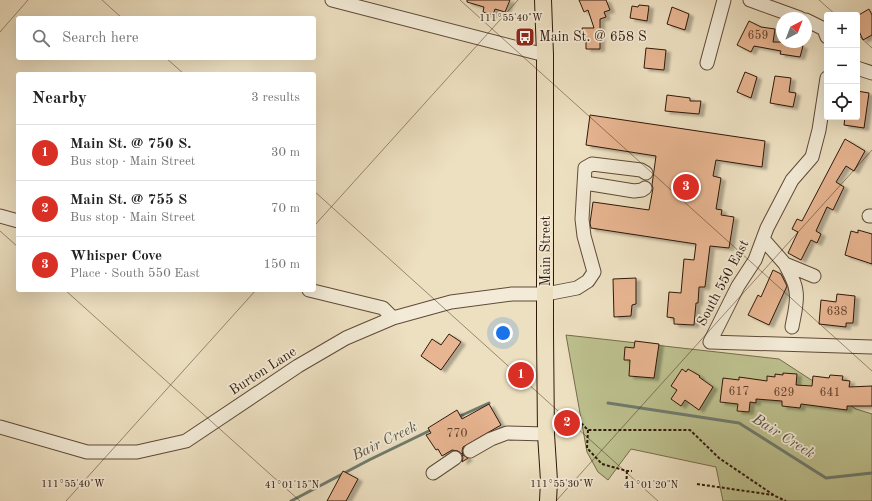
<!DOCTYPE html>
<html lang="en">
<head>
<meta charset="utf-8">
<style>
	:root { --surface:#fff; --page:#f6f6f6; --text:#222; --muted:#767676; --line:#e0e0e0; --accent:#d93025 }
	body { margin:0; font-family:"Old Standard TT",serif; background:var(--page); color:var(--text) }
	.controls { position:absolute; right:12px; top:12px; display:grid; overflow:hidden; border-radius:4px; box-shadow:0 4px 16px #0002 }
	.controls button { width:36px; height:36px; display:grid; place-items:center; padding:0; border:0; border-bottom:1px solid var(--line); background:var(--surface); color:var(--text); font:20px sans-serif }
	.compass { position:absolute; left:776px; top:12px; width:36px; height:36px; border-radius:50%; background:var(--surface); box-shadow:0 4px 16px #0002; rotate:42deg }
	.you { position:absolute; left:503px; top:333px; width:14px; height:14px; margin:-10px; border:3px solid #fff; border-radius:50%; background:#1a73e8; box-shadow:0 0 0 6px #1a73e833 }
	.badge { display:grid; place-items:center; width:26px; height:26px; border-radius:50%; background:var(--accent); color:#fff; font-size:13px; font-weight:700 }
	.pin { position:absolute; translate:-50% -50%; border:2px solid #fff; box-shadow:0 1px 4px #0006 }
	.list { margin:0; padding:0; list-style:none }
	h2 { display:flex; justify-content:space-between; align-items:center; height:52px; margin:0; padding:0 16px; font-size:17px }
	h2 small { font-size:13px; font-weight:400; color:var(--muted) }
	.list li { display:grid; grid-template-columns:26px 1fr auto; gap:12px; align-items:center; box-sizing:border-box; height:56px; padding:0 16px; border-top:1px solid var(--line) }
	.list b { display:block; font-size:15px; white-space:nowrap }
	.list p { margin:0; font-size:13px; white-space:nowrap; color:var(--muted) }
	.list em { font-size:13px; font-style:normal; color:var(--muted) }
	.icon { flex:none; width:22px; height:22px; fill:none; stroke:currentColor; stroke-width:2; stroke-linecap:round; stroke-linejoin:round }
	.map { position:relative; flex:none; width:872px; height:501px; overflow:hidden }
	.search { position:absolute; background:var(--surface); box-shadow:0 4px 16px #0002; left:16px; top:16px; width:300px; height:44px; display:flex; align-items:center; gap:10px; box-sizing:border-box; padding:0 14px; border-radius:4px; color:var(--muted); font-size:15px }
	.panel { position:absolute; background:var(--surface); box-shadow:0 4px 16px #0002; left:16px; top:72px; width:300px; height:220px; border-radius:4px }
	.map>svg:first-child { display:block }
	.green { fill:#bdc18f; stroke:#766c4c }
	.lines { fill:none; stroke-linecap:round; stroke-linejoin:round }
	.stream { stroke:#6f7b6e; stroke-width:3 }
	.building { fill:#e7b591; stroke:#30180a; filter:url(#shadow) }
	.minor-casing { stroke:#5f4a38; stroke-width:15 }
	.major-casing { stroke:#30180a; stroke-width:18 }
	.path { stroke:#30180a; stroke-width:2; stroke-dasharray:3 2; stroke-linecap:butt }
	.minor { stroke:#f3ebd7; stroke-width:13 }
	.major { stroke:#ede0c1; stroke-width:16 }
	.ticks { fill:none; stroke:#30180a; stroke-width:1; stroke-opacity:0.45 }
	.labels { text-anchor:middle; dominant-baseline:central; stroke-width:3.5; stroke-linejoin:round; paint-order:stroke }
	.number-label { font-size:12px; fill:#5e3f2c }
	.poi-label { font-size:14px; fill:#30180a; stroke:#f3ebd7; text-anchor:start }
	.street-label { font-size:14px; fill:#30180a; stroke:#f3ebd7 }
	.water-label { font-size:15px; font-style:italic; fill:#555244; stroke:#f3ebd7 }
	.ticks-label { font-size:10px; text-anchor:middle; fill:#30180a; stroke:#f3ebd7; stroke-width:3.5; stroke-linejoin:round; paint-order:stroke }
</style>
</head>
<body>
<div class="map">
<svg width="872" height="501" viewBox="0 0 872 501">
	<defs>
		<filter id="shadow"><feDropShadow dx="4.5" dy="2.5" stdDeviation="1" flood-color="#0004"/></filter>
	</defs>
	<rect width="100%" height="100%" fill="#ede0c1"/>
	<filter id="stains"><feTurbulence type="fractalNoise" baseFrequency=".005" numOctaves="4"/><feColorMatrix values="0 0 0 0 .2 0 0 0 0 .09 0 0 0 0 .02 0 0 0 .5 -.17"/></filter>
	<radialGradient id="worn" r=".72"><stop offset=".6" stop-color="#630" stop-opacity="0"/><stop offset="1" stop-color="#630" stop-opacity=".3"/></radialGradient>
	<path class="green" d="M 566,335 L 779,359 L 856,409 L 872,414 L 872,501 L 723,501 L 716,467 L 631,449 L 608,480 L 598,472 L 587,452 Z"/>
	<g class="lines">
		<path class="stream" d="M 608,403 L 739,423 L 826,478 L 872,473
			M 458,417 L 489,403
			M 291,501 L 369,460 L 433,429"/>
	</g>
	<path class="building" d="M 467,0 L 510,0 L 505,12 L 495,9 L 493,15 L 483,12 L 484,7 L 467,2 Z
		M 579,0 L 606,0 L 610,10 L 604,12 L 606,17 L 600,19 L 600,49 L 586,49 L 586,40 L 582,40 L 582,28 L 594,28 L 588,10 L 584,12 Z
		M 639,5 L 649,6 L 647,21 L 630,18 L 632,6 L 638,7 Z
		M 672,7 L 689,14 L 685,30 L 667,24 Z
		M 869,9 L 872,15 L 872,35 L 863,40 L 858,29 L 857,16 Z
		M 749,21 L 761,27 L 775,29 L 773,42 L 798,42 L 798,45 L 803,46 L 800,57 L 780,54 L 781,51 L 754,46 L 751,52 L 737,45 Z
		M 646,48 L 666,50 L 664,70 L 644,68 Z
		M 745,72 L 757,77 L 751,98 L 737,92 Z
		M 775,76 L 791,78 L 789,92 L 796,93 L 793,107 L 770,103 Z
		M 857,91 L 869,93 L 864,128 L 844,125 L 845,117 L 857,117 Z
		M 667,95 L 690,98 L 690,101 L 701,101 L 699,114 L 665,111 Z
		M 590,115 L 765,141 L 762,167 L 716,160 L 713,176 L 721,178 L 716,209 L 722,210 L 721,215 L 734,217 L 729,248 L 710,246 L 705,287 L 699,287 L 698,303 L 696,303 L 694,325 L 674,324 L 674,318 L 667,317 L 669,292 L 681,293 L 684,259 L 694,260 L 696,244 L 591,228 L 590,223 L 593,202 L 649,210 L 653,188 L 652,185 L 656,156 L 586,145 Z
		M 845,139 L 865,151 L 854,171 L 846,166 L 836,182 L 844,187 L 833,210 L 827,207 L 816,231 L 821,234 L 817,243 L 811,240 L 801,260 L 788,253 L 798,232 L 792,229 L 797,219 L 802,221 Z
		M 858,230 L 872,234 L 872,264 L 845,255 L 851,231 L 858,233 Z
		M 773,270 L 781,274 L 787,286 L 769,325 L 748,315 L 758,295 L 761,297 Z
		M 636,278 L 636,304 L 632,305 L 631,316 L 614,317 L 613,279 Z
		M 837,294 L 855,296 L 853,323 L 846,323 L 846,327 L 819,324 L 821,300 L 836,302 Z
		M 449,334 L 461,342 L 441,370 L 421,356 L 432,339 L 441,345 Z
		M 635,341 L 659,344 L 654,378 L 629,376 L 630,360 L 624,360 L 625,347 L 634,348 Z
		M 682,369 L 686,372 L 688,369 L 700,376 L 699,377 L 713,387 L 699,410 L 685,400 L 681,406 L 671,399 L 677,390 L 671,386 Z
		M 783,373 L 797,374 L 796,385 L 812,386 L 813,376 L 829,378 L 830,375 L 843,376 L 842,380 L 850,381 L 849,387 L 872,386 L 872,406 L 847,406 L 847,410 L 801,404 L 800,408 L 782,406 L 782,401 L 756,399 L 756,403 L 750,402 L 749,412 L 737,411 L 738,404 L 720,402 L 723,378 L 739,380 L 739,377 L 767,381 L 767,376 L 775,377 L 775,374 L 783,375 Z
		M 489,404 L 501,425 L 463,447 L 462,451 L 463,455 L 468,458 L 462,462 L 463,458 L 462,454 L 458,451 L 452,450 L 442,456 L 438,449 L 436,450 L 426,435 L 431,433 L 428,428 L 457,410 L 462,419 Z
		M 343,471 L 358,479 L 346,501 L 327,501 Z"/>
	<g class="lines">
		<g class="minor-casing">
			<path id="minor" d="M 332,0 L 545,55
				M 750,0 L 800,18
				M 806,20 L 824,29 L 827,37
				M 707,63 L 724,0
				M 857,68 L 872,73
				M 827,78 L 819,130 L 812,157 L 792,180 L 767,228 L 755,260 L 738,286 L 710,342 L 872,347
				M 585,183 L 634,191 L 642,190 L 645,188
				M 0,216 L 18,221
				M 869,216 L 872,216
				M 763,239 L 785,264 L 814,276
				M 785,264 C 789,272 795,281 796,291 C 798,302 794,315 792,327
				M 309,290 L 383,308 L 393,318
				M 0,427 L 87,452 L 137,452 L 186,441 L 298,366 L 346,338 L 393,318 L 451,302 L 512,294 L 546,294 L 577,288 L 588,281 L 594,272 L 584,236 L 582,219 L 585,168 L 592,164 L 641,170 L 646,173
				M 470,451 L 491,439 L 507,433 L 546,434
				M 433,473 L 455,458"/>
		</g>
		<g class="major-casing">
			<path id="major" d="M 543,0 L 545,55 L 545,335 L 546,434 L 549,481 L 548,501"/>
		</g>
		<path class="path" d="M 570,414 L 572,414 L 588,430 L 690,430 L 719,458 L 775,496 L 786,501
			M 588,430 L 587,448 L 602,464 L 627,471 L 632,471
			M 697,484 L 773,495
			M 626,489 L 627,471"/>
		<use href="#minor" class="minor"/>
		<use href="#major" class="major"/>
	</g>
	<path class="ticks" d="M 102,0 L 122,18M 460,0 L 872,371M 819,0 L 836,15M 0,32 L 28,0M 857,34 L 872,48M 166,58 L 184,74M 314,191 L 658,501M 314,226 L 518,0M 0,231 L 18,247M 65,290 L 300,501M 66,501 L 256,290M 556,501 L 872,150"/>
	<defs>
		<g id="bus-square" transform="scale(1)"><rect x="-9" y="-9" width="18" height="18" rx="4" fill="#8f2418" stroke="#f3ebd7"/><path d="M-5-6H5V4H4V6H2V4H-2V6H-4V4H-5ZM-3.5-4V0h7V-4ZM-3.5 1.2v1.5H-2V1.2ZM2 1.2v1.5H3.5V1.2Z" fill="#fff"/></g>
	</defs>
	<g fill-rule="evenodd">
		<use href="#bus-square" x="525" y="37"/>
	</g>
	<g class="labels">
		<g class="number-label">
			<text x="758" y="36">659</text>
			<text x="837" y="312">638</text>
			<text x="739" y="392">617</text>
			<text x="784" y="393">629</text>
			<text x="830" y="393">641</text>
			<text x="457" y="434">770</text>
		</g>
		<g class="poi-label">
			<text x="539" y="37">Main St. @ 658 S</text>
		</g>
		<g class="street-label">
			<text transform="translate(546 251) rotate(-90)">Main Street</text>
			<text transform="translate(723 283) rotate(-62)">South 550 East</text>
			<text transform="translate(263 371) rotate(-33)">Burton Lane</text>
		</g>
		<g class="water-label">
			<text transform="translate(783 437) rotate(32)">Bair Creek</text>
			<text transform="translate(385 442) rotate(-26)">Bair Creek</text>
		</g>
	</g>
	<g class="ticks-label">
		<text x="511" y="21">111°55'40"W</text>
		<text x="73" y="487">111°55'40"W</text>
		<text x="562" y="487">111°55'30"W</text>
		<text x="292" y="488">41°01'15"N</text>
		<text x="651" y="488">41°01'20"N</text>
	</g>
	<rect width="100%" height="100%" filter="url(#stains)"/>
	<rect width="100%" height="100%" fill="url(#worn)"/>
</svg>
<div class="controls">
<button>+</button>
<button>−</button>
<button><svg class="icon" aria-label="locate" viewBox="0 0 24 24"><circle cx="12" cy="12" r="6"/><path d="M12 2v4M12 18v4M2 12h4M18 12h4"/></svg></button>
</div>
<svg class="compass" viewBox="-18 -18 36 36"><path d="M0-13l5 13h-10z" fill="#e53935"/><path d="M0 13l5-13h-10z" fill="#767676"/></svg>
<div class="you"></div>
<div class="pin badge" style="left:521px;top:375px">1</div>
<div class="pin badge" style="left:567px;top:423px">2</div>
<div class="pin badge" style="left:686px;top:187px">3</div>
<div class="search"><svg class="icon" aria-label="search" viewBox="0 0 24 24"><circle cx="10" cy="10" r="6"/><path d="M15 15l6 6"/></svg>Search here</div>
<section class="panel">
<h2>Nearby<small>3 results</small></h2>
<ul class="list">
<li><span class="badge">1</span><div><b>Main St. @ 750 S.</b><p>Bus stop · Main Street</p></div><em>30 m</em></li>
<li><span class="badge">2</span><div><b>Main St. @ 755 S</b><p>Bus stop · Main Street</p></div><em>70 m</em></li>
<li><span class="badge">3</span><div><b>Whisper Cove</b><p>Place · South 550 East</p></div><em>150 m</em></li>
</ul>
</section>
</div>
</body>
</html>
